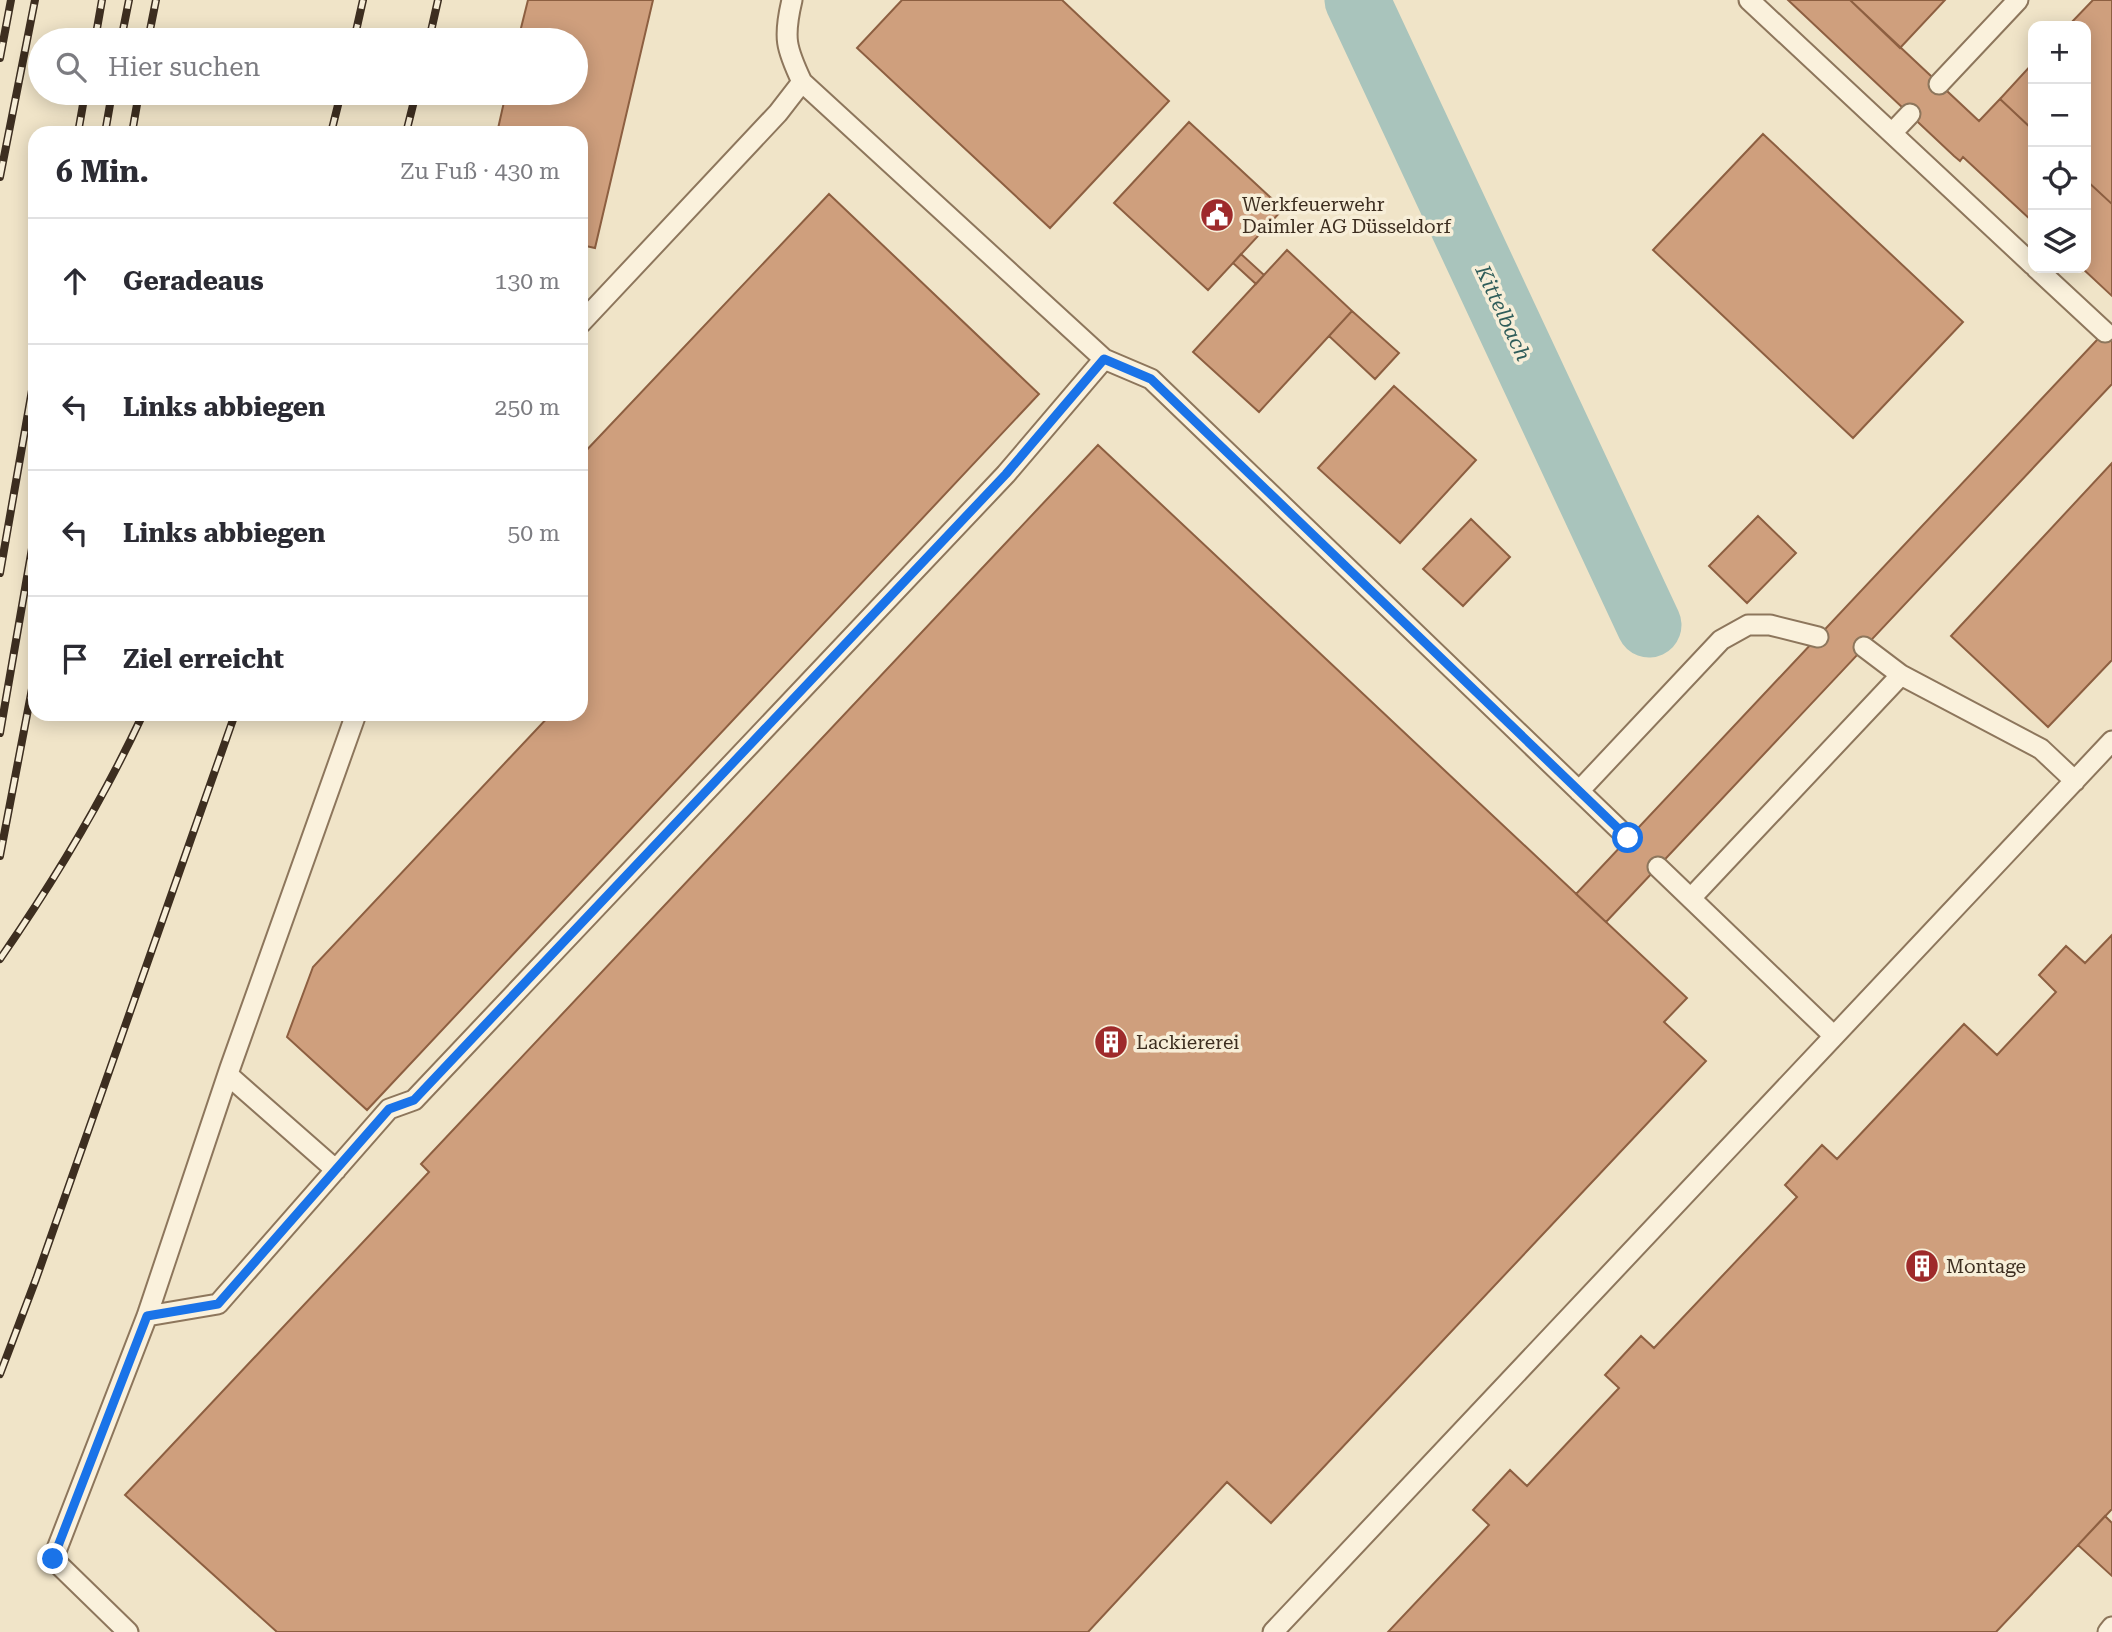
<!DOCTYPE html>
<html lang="de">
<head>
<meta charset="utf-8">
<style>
	:root { --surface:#fff; --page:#f2f2f3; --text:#2b2b33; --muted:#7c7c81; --line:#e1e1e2 }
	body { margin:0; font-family:"Roboto Serif",serif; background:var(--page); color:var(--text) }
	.controls { position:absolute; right:21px; top:21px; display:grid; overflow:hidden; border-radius:14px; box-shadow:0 4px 18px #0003 }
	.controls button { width:63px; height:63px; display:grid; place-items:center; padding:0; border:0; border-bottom:2px solid var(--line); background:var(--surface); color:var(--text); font:35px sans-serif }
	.stop { position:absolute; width:21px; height:21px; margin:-16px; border:5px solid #1a73e8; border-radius:50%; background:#fff }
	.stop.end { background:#1a73e8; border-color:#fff; box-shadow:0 2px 7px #0008 }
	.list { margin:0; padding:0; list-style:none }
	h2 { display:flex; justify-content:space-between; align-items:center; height:91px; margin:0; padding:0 28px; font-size:30px }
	h2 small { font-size:23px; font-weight:400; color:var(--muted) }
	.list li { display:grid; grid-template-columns:46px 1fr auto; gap:21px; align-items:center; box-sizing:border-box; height:126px; padding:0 28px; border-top:2px solid var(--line) }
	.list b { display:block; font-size:26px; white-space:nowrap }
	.list em { font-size:23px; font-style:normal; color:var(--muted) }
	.icon { flex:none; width:38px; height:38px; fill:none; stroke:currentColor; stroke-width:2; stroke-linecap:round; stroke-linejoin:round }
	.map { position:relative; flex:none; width:2112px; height:1632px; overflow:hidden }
	.search { position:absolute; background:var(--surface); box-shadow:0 4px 18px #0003; left:28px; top:28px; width:560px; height:77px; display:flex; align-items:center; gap:18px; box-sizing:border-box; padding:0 24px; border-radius:38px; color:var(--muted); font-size:26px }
	.panel { position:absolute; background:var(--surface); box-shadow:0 4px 18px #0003; left:28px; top:126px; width:560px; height:595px; border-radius:21px }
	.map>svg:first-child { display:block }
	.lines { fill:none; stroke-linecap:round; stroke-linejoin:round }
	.river { stroke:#a9c4bc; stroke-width:65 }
	.building { fill:#cf9f7d; stroke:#8d5f41; stroke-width:2 }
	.service-casing { stroke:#8d765c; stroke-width:23 }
	.service { stroke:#faf1dc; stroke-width:19 }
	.rail-casing { stroke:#3d2e20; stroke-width:8 }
	.rail { stroke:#f7eed8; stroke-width:5; stroke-dasharray:16; stroke-linecap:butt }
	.route { stroke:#1a73e8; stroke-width:9 }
	.labels { text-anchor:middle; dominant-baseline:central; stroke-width:7; stroke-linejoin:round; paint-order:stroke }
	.poi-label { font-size:19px; fill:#3d2e20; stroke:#f7eed8; text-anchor:start }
	.water-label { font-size:21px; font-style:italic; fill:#2f5d5a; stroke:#f7eed8 }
</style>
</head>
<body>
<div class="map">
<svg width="2112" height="1632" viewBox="0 0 2112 1632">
	<rect width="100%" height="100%" fill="#f0e4c8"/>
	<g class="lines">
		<path class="river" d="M 1357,0 L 1649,625"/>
	</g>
	<path class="building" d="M 528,0 L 653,0 L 595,248 L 581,245 L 581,133 L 497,133 L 506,93 L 576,93 L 576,40 L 518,40 Z
		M 902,0 L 1062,0 L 1169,101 L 1050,228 L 857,48 Z
		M 1788,0 L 1850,0 L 1979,121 L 2000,99 L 2033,130 L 2033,222 L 1963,157 L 1960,161 L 1954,156 Z
		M 1850,0 L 1945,0 L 1900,48 Z
		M 2093,0 L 2112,0 L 2112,204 L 2086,180 L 2086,26 L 2068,26 Z
		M 2033,63 L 2033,130 L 2000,99 Z
		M 1189,122 L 1283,209 L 1208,290 L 1114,203 Z
		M 1763,134 L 1963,322 L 1853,438 L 1653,250 Z
		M 2086,180 L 2112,204 L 2112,296 L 2082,268 L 2086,268 Z
		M 829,194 L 1039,394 L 367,1110 L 287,1037 L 313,967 L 551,714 L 581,714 L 581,456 Z
		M 1287,250 L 1352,311 L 1259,412 L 1193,352 Z
		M 1241,254 L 1264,275 L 1256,284 L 1233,263 Z
		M 1352,311 L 1399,353 L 1375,379 L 1329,336 Z
		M 2112,324 L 2112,384 L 1606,922 L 1576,894 Z
		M 1394,386 L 1476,460 L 1400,543 L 1318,468 Z
		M 1098,445 L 1687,998 L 1664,1022 L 1706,1061 L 1271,1523 L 1227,1482 L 1088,1632 L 277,1632 L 125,1495 L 429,1172 L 421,1164 Z
		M 2112,463 L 2112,660 L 2048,727 L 1951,636 Z
		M 1758,516 L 1796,553 L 1747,603 L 1709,566 Z
		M 1471,519 L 1510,557 L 1463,606 L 1423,569 Z
		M 2112,935 L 2112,1509 L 1996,1632 L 1388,1632 L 1489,1525 L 1473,1510 L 1510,1470 L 1527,1486 L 1619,1388 L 1605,1375 L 1641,1336 L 1654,1348 L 1797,1197 L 1785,1185 L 1822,1145 L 1837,1159 L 1964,1024 L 1997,1055 L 2056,992 L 2039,975 L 2066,946 L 2085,963 Z
		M 2105,1516 L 2112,1523 L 2112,1576 L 2078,1545 Z"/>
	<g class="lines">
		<g class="service-casing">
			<path id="service" d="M 792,0 C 783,38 786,48 802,82 L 1104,359 L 1151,379 L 1628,838
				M 1749,0 L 2033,265
				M 1939,84 L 2018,0
				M 1892,133 L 1910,114
				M 2036,268 L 2105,332
				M 581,323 L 778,113 L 802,82
				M 1864,647 L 1901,675 L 2041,749 L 2075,781
				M 1579,791 L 1721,640 L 1748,625 L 1770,625 L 1818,637
				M 1658,867 L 1834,1036
				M 1691,898 L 1901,675
				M 228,1075 L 336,1170
				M 147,1316 L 218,1304 L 389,1109 L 414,1100 L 1006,474 L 1104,359
				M 128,1632 L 53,1559 L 147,1316 L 230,1068 L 356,714
				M 1273,1632 L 2112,741
				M 2108,1632 L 2112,1627"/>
		</g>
		<use href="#service" class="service"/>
		<g class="rail-casing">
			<path id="rail" d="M 95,40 L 102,0
				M 121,40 L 129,0
				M 148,40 L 156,0
				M 354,40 L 363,0
				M 429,40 L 438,0
				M 0,58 L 11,0
				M 78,133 L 85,93
				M 105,133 L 112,93
				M 132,133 L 139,93
				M 331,133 L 341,93
				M 406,133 L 416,93
				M 0,177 L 35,0
				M 0,573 L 35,373
				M 0,733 L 35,531
				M 0,856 L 35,673
				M 0,959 C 54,881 103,800 143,714
				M 0,1374 L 36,1279 L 235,714"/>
		</g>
		<use href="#rail" class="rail"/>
	</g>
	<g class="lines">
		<path class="route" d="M 53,1559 L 147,1316 L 218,1304 L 389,1109 L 414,1100 L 1006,474 L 1104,359 L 1151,379 L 1628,838"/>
	</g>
	<defs>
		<g id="civic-disc" transform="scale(1.75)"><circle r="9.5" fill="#9e2a2b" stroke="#f7eed8"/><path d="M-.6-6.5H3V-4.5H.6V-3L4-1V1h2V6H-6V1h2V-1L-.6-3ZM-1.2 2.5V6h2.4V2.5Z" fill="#fff"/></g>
		<g id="building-disc" transform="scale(1.75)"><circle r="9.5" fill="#9e2a2b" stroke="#f7eed8"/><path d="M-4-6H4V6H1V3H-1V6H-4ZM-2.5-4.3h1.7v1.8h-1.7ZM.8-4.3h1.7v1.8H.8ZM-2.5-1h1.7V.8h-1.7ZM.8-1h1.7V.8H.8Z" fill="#fff"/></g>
	</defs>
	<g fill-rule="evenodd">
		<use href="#civic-disc" x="1217" y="215"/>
		<use href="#building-disc" x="1111" y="1042"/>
		<use href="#building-disc" x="1922" y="1266"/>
	</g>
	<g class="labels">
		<g class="poi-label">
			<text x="1242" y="204">Werkfeuerwehr<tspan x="1242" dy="22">Daimler AG Düsseldorf</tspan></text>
			<text x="1136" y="1042">Lackiererei</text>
			<text x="1946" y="1266">Montage</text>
		</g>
		<g class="water-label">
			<text transform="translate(1503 313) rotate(65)">Kittelbach</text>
		</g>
	</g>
</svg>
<div class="controls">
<button>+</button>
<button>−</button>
<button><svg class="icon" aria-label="locate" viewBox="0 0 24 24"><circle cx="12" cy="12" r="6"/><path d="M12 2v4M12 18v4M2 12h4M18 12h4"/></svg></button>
<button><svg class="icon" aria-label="layers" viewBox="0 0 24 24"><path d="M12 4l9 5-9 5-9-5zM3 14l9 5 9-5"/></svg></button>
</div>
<div class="stop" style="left:1628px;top:838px"></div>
<div class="stop end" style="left:53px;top:1559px"></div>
<div class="search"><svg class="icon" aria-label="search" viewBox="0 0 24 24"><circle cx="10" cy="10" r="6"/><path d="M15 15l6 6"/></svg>Hier suchen</div>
<section class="panel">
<h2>6 Min.<small>Zu Fuß · 430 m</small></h2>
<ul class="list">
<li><svg class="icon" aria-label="ahead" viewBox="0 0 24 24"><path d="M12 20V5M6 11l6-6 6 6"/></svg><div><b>Geradeaus</b></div><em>130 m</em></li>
<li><svg class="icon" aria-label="left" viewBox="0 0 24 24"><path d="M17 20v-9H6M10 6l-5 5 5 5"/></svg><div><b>Links abbiegen</b></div><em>250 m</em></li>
<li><svg class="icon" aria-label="left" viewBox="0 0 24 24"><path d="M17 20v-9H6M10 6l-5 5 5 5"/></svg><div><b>Links abbiegen</b></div><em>50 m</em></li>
<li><svg class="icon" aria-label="arrive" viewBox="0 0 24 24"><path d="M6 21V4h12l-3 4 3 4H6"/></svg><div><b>Ziel erreicht</b></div></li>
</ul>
</section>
</div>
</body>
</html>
